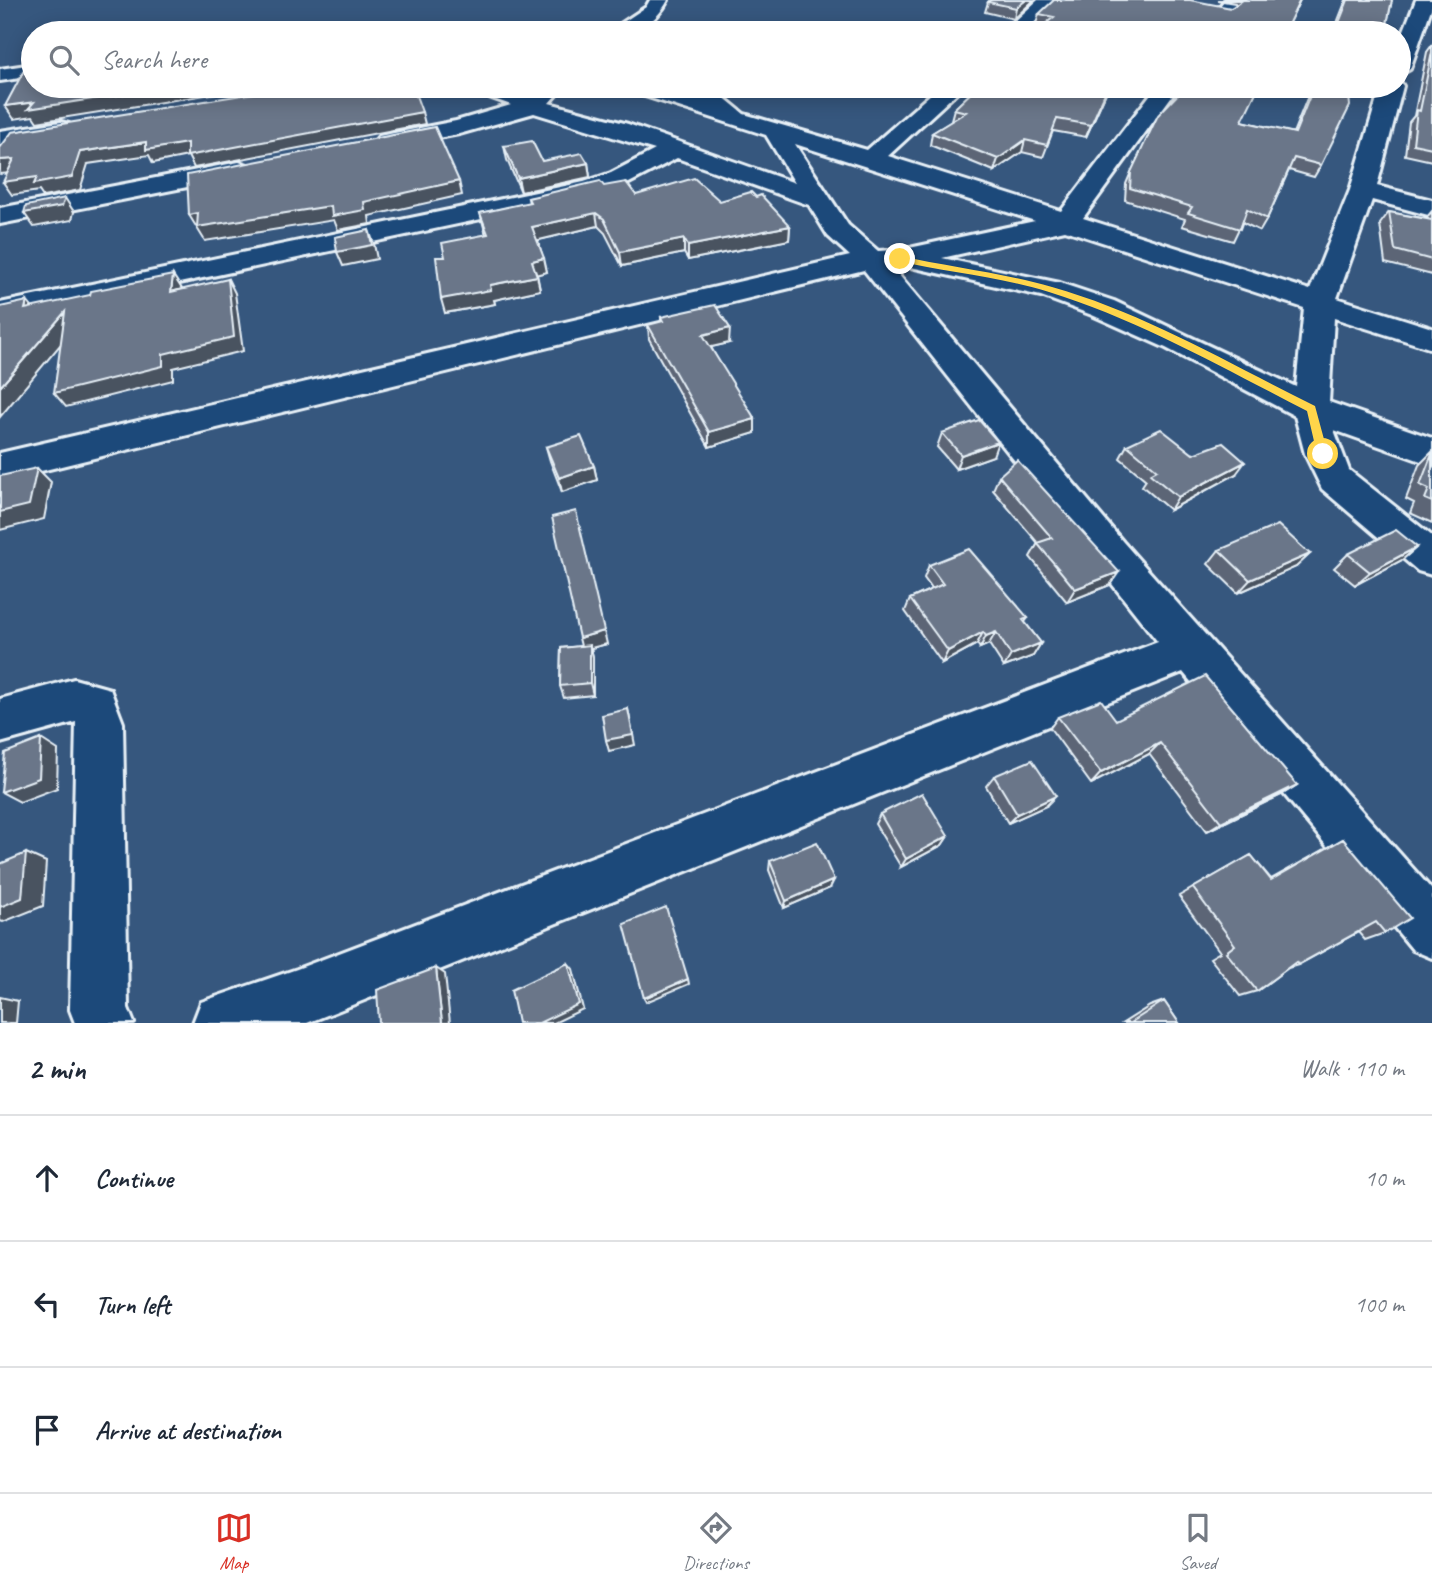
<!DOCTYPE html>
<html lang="en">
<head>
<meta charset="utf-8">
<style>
	:root { --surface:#fff; --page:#f2f2f3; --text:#1f2937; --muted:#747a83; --line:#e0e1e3; --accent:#d93025 }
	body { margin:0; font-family:Caveat,sans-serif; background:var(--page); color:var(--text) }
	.stop { position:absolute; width:21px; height:21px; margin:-16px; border:5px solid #ffd54a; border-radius:50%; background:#fff }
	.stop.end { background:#ffd54a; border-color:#fff; box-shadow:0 2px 7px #0008 }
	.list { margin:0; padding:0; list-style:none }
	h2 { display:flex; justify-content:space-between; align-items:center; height:91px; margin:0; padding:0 28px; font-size:30px }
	h2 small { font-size:23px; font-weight:400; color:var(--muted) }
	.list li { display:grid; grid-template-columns:46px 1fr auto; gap:21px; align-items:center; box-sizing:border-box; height:126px; padding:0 28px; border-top:2px solid var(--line) }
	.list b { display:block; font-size:26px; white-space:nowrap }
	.list em { font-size:23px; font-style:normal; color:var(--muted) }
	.icon { flex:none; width:38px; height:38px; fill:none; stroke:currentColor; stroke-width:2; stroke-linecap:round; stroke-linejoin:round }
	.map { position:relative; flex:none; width:1432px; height:1023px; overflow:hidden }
	.search { position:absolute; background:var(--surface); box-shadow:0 4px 18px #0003; left:21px; right:21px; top:21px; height:77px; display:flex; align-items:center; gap:18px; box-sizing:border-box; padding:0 24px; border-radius:38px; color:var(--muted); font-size:26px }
	.sheet { height:469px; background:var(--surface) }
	nav { display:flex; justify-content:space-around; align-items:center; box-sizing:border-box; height:98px; border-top:2px solid var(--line); background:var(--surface); font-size:19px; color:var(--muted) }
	nav a { display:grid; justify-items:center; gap:4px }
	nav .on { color:var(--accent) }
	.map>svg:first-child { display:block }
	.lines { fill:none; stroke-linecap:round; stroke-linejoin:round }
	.minor-casing { stroke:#e8f1f8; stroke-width:6 }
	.minor { fill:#1f4a7a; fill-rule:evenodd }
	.wall { fill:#5b6576; stroke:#e8f1f8; stroke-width:2 }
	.shaded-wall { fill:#4a5360; stroke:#e8f1f8; stroke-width:2 }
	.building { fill:#6a7689; stroke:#e8f1f8; stroke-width:2 }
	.route { fill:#ffd54a }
</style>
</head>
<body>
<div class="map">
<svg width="1432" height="1023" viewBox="0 0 1432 1023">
	<rect width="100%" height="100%" fill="#36577e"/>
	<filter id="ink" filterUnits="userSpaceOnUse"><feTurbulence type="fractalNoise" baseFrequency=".0143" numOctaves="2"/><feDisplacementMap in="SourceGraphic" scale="14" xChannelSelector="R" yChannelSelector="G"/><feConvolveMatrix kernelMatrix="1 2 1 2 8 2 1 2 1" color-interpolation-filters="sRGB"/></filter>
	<g filter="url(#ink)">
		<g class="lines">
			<g class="minor-casing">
				<path id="minor" d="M 650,0 L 668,0 C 655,25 635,33 607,33 L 646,7 Z
					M 1038,0 L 1058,0 L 1023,33 L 1002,33 Z
					M 1225,0 L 1244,0 L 1218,33 L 1198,33 Z
					M 1416,0 L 1432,0 L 1432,6 L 1410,69 L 1399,75 L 1399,43 Z
					M 33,64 L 33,76 L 0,81 L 0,69 Z
					M 1400,81 L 1403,86 L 1377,186 L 1432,200 L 1432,216 L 1372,200 L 1337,298 L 1432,328 L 1432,349 L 1334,318 L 1329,402 L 1432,438 L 1432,465 L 1334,430 L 1349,470 L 1432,536 L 1432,575 L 1418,571 L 1322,489 L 1305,454 L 1295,416 L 1166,348 L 1092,315 L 1041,296 L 906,266 L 893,268 L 1123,542 L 1432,890 L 1432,958 L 1413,950 L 1183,672 L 307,1023 L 193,1023 L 201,1002 L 297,969 L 1158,642 L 864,270 L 0,481 L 0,453 L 850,256 L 828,236 L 809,205 L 677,158 L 629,183 L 590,196 L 0,321 L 0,303 L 584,182 L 611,173 L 655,150 L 534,113 L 459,134 L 387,148 L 379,146 L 375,141 L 379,136 L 456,121 L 511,105 L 472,91 L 469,86 L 500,86 L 530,97 L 541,86 L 564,86 L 549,103 L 628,124 L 795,183 L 766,135 L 629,91 L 626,86 L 658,86 L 699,99 L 686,86 L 710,86 L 744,114 L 867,150 L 940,86 L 964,86 L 888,156 L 1061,211 L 1157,86 L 1179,86 L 1083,218 L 1310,290 L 1350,190 L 1381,86 L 1399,86 ZM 795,144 L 1035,221 L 900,250 L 878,251 L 848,225 ZM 1065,230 L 1304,308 L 1296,387 L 1114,301 L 1060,283 L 942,258 Z
					M 61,122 L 69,124 L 73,129 L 69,134 L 0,145 L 0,131 Z
					M 239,162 L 248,165 L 252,170 L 248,175 L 0,224 L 0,208 Z
					M 74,679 L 110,689 L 123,723 L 128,1008 L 134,1023 L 75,1023 L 70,1010 L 76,722 L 0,743 L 0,699 Z"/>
			</g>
			<use href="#minor" class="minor"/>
		</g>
		<path class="wall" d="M 990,0 L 1034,0 L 1014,19 L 985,12 L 988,2 Z
			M 1217,0 L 1300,0 L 1284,33 L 1034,33 L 1043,26 L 1036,24 L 1039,14 L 1231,8 L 1236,5 L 1235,3 Z
			M 1346,0 L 1392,0 L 1385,33 L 1333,33 Z
			M 1432,45 L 1432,161 L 1405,155 L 1409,122 L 1414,116 L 1427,52 Z
			M 978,86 L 1109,86 L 1086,137 L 1053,131 L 1043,157 L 1022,152 L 994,171 L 930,145 L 932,133 L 952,121 L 951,120 L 954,109 Z
			M 1312,86 L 1342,86 L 1321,165 L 1314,177 L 1289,170 L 1267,219 L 1260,231 L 1242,222 L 1233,241 L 1182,226 L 1185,219 L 1125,200 L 1126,184 L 1131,172 L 1242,121 L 1293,133 Z
			M 504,146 L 542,161 L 588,163 L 590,177 L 521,192 L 507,160 Z
			M 604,186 L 636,195 L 720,201 L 790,226 L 789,240 L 688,260 L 684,253 L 622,266 L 605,233 L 598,226 L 538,240 L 547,272 L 537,274 L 540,290 L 494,300 L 495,304 L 445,313 L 445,257 L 486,235 L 480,213 L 529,203 L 528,198 Z
			M 1432,211 L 1432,275 L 1385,263 L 1380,224 L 1389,212 L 1428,219 L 1427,217 Z
			M 661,317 L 729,343 L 711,347 L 755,433 L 709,447 L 649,339 L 648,325 L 661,322 Z
			M 942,433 L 993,456 L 956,469 L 937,447 Z
			M 1127,445 L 1193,454 L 1236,474 L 1170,510 L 1142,486 L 1146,480 L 1120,458 Z
			M 546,447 L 594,466 L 597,480 L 562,492 L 550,461 Z
			M 1432,452 L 1432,523 L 1410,513 L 1414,503 L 1406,499 L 1419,465 Z
			M 999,476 L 1110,585 L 1067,602 L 1030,557 L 1038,543 L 993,490 Z
			M 1417,547 L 1402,560 L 1355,585 L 1334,568 L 1348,554 Z
			M 1219,550 L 1310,554 L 1296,567 L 1238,593 L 1208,564 Z
			M 929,565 L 1028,618 L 1025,622 L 1041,643 L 1033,656 L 1004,667 L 989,644 L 980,648 L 977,644 L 942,663 L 905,611 L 910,599 L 932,589 L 924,578 Z
			M 607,644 L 591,648 L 593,657 L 593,695 L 564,698 L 560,686 L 561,648 Z
			M 1058,717 L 1116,720 L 1297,785 L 1281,795 L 1207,831 L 1149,754 L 1091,784 L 1050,728 Z
			M 994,776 L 1046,806 L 1008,823 L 986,786 Z
			M 880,814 L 948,836 L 942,845 L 901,867 L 875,824 Z
			M 1343,839 L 1385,933 L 1365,940 L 1358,932 L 1298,965 L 1288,968 L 1257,991 L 1240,996 L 1210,958 L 1220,952 L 1179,896 L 1251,855 L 1271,879 Z
			M 770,861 L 830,888 L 784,908 L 769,870 Z
			M 1164,1001 L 1179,1023 L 1123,1023 L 1150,1006 Z"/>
		<path class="shaded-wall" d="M 1026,0 L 1034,0 L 1014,19 L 1016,8 Z
			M 176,86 L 262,86 L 37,122 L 33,116 L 14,119 L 5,106 Z
			M 1108,86 L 1109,86 L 1086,137 L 1091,125 Z
			M 422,112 L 425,124 L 194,168 L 188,156 L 153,163 L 149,155 L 88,164 L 80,190 L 43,197 L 39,191 L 12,195 L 3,182 L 80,152 L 146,142 L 187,143 Z
			M 1025,140 L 1022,152 L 994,171 L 998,159 Z
			M 14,159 L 23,172 L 0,174 L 0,160 Z
			M 588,163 L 590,177 L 521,192 L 518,178 Z
			M 459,181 L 462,195 L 369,216 L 370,224 L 338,230 L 334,220 L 205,241 L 189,215 L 198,213 L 331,206 Z
			M 65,198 L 74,212 L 72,220 L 34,227 L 24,213 Z
			M 596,213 L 598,226 L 535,241 L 532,227 Z
			M 790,226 L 789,240 L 688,260 L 688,246 Z
			M 369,230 L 374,244 L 377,259 L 343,266 L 337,252 Z
			M 684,239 L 684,253 L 622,266 L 620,252 Z
			M 544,258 L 547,272 L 535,275 L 532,261 Z
			M 173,275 L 182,289 L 171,292 Z
			M 537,276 L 540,290 L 494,300 L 495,304 L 445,313 L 441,299 L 490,285 Z
			M 228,279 L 235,293 L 243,351 L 173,368 L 173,380 L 66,407 L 54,393 L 163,354 Z
			M 27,301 L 39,316 L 25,309 Z
			M 65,312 L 76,326 L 0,417 L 0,387 Z
			M 730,328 L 729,343 L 703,349 L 703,335 Z
			M 755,419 L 755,433 L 709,447 L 709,432 Z
			M 998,442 L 993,456 L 956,469 L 961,455 Z
			M 1245,462 L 1236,474 L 1170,510 L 1178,497 Z
			M 594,466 L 597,480 L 562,492 L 559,478 Z
			M 37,468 L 51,482 L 44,519 L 0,530 L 0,512 Z
			M 1417,547 L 1402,560 L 1355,585 L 1370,572 Z
			M 1310,554 L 1296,567 L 1238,593 L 1250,580 Z
			M 1119,572 L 1110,585 L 1067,602 L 1075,589 Z
			M 604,631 L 607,644 L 591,648 L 593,657 L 593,695 L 579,638 Z
			M 983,632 L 977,644 L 942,663 L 948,651 Z
			M 996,632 L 989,644 L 980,648 L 986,636 Z
			M 1041,643 L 1033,656 L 1004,667 L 1011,655 Z
			M 628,709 L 635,745 L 609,751 L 606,740 Z
			M 41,739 L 58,750 L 57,788 L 20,802 L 1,792 Z
			M 1160,743 L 1149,754 L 1091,784 L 1101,773 Z
			M 1297,785 L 1281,795 L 1207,831 L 1221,822 Z
			M 1056,796 L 1046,806 L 1008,823 L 1017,814 Z
			M 948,836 L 942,845 L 901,867 L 906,859 Z
			M 26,853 L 46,862 L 43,906 L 3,922 L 0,921 L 0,907 Z
			M 834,880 L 830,888 L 784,908 L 786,901 Z
			M 568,963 L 573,969 L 583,1009 L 554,1023 L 539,1023 Z
			M 436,968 L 445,974 L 450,1023 L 442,1023 Z
			M 688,979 L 689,984 L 646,1002 L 644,998 Z
			M 0,997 L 18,1001 L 16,1023 L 0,1023 Z"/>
		<path class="building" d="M 990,0 L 1026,0 L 1016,8 L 988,2 Z
			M 1054,0 L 1190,0 L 1231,8 L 1243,0 L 1300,0 L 1284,33 L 1209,33 L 1209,32 L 1164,25 L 1158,33 L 1034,33 L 1054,17 L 1039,14 Z
			M 1348,0 L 1392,0 L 1385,33 L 1369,32 L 1368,33 L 1335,33 Z
			M 262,31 L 262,33 L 242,33 Z
			M 1432,52 L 1432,148 L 1413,144 L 1417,110 L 1420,111 Z
			M 30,59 L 33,59 L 33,86 L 176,86 L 28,109 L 34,102 L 5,106 Z
			M 298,86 L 374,86 L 377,96 L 414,90 L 422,112 L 187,156 L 187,143 L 146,150 L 146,142 L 80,152 L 72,177 L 34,184 L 37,177 L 3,182 L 14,159 L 0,160 L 0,148 L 12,132 Z
			M 978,86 L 1108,86 L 1091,125 L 1057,119 L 1047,145 L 1025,140 L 998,159 L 932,133 L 966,112 L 954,109 Z
			M 1186,86 L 1259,86 L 1242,121 L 1295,133 L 1314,86 L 1342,86 L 1349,96 L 1350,106 L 1321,165 L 1294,158 L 1267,219 L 1247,209 L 1240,229 L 1188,213 L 1192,207 L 1130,188 L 1131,172 L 1158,115 Z
			M 435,127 L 459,181 L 364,202 L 365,210 L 332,216 L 331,206 L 197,227 L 198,213 L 189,215 L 187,175 Z
			M 532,141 L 542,161 L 582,153 L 588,163 L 518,178 L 504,146 Z
			M 694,178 L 720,201 L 751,192 L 756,197 L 761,195 L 790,226 L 688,246 L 684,239 L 620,252 L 604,219 L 596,213 L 532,227 L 544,258 L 532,261 L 537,276 L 490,285 L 491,290 L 441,299 L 436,257 L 445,257 L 442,243 L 488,234 L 480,213 L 530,202 L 528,198 L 600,181 L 604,186 L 626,182 L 636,195 Z
			M 65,198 L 62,206 L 24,213 L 26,206 Z
			M 1389,212 L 1432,220 L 1432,260 L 1395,250 Z
			M 369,230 L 372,245 L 337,252 L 335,237 Z
			M 173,275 L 171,292 L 228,279 L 234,337 L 163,354 L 163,366 L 54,393 L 65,312 L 0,387 L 0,307 L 27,301 L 25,309 L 90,295 L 91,291 Z
			M 715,305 L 730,328 L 703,335 L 755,419 L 709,432 L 648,325 L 663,321 L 661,317 Z
			M 979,420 L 998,442 L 961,455 L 942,433 Z
			M 1161,429 L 1193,454 L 1223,443 L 1245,462 L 1178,497 L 1150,474 L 1157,470 L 1127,445 Z
			M 581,436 L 594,466 L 559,478 L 546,447 Z
			M 1432,454 L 1432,502 L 1425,499 L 1429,489 L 1420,485 Z
			M 1017,460 L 1119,572 L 1075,589 L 1037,543 L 1052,538 L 999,476 Z
			M 37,468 L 29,505 L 0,512 L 0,476 Z
			M 576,511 L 604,631 L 579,638 L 552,517 Z
			M 1278,525 L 1310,554 L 1250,580 L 1219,550 Z
			M 1396,530 L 1417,547 L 1370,572 L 1348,554 Z
			M 969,549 L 1028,618 L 1023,620 L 1041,643 L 1011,655 L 996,632 L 986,636 L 983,632 L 948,651 L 910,599 L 943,584 L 929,565 Z
			M 590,645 L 590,683 L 560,686 L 561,648 Z
			M 1205,676 L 1297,785 L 1221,822 L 1160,743 L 1101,773 L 1058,717 L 1101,700 L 1116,720 Z
			M 628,709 L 633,735 L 606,740 L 602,715 Z
			M 41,739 L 39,778 L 1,792 L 5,753 Z
			M 1032,760 L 1056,796 L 1017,814 L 994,776 Z
			M 922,793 L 948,836 L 906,859 L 880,814 Z
			M 1343,839 L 1410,918 L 1385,933 L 1376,922 L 1298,965 L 1296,962 L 1257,991 L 1226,952 L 1235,945 L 1193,888 L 1251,855 L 1271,880 Z
			M 817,842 L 834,880 L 786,901 L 770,861 Z
			M 26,853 L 22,898 L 0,907 L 0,864 Z
			M 666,907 L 688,979 L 644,998 L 624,924 Z
			M 568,963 L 579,1004 L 539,1023 L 518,1023 L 511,990 Z
			M 436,968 L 442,1023 L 379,1023 L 377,990 Z
			M 1164,1001 L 1179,1023 L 1130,1023 Z"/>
	</g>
	<path class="route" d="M 900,256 C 950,267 1003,273 1052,287 C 1144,313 1230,364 1315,406 L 1328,454 L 1323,458 L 1317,454 L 1307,411 C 1223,368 1139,320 1049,292 C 1000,277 947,272 897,261 Z"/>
</svg>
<div class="stop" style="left:1323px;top:454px"></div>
<div class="stop end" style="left:900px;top:259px"></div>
<div class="search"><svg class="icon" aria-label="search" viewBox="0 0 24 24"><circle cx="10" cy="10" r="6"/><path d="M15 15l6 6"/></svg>Search here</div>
</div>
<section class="sheet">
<h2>2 min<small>Walk · 110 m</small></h2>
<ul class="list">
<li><svg class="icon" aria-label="ahead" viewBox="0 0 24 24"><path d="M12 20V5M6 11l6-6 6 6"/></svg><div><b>Continue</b></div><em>10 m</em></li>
<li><svg class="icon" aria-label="left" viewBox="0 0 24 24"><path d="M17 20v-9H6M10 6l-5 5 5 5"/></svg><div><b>Turn left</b></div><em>100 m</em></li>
<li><svg class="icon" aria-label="arrive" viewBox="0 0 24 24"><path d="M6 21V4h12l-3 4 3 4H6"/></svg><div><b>Arrive at destination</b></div></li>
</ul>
</section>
<nav>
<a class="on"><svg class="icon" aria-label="map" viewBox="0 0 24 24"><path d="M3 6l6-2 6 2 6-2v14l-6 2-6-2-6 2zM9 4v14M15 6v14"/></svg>Map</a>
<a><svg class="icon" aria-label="directions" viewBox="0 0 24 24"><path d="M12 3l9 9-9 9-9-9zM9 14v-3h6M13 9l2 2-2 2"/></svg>Directions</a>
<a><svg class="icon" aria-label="saved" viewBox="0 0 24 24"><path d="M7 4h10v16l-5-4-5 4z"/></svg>Saved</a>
</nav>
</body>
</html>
